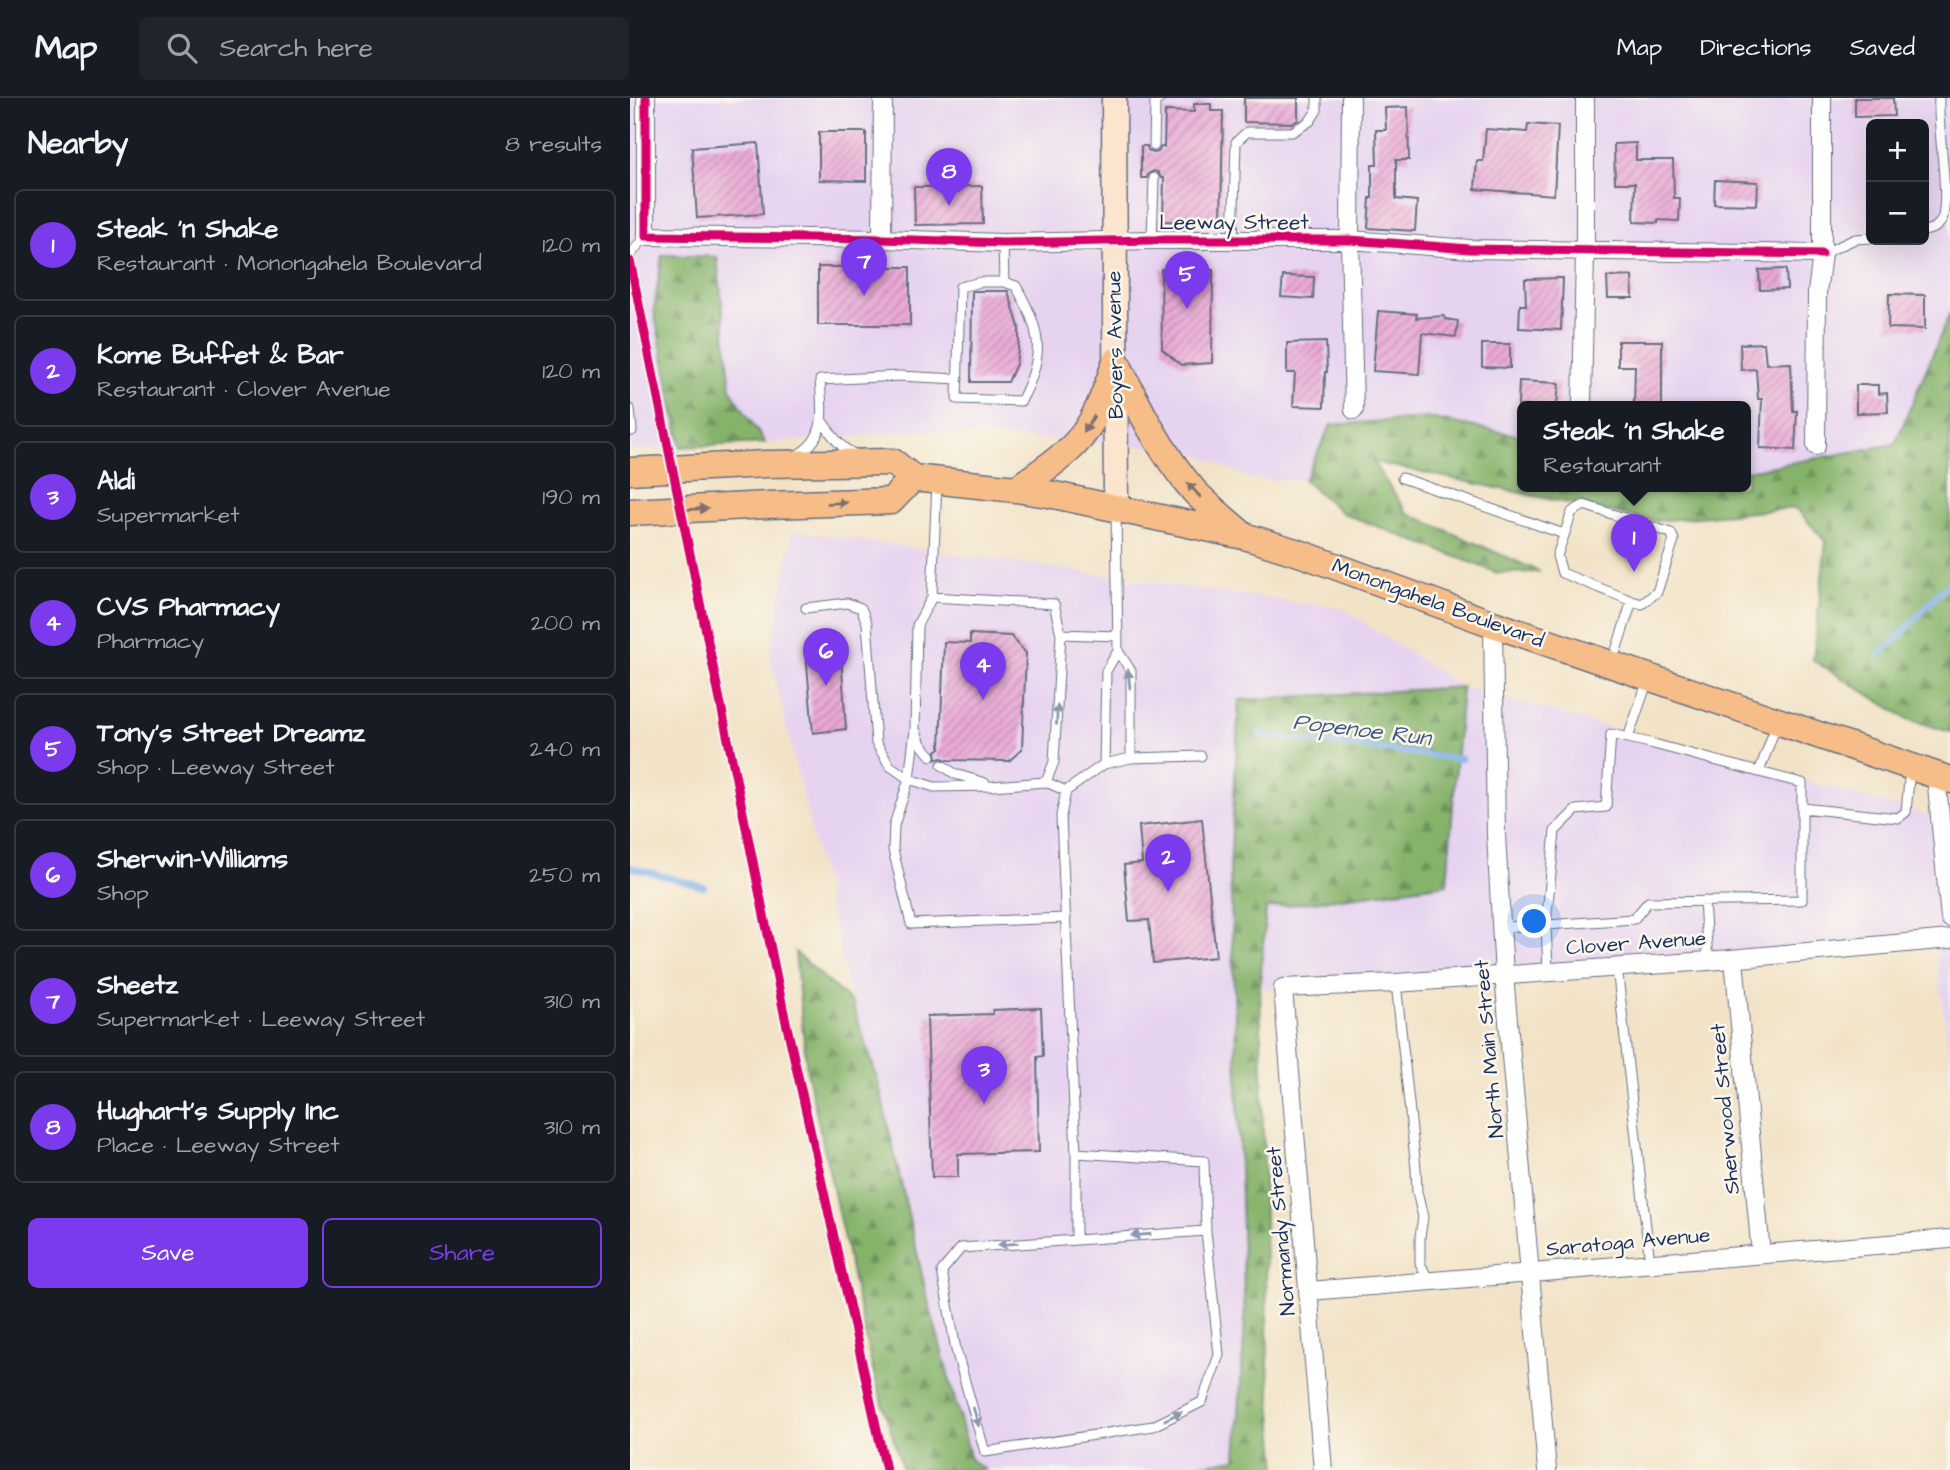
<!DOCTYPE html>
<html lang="en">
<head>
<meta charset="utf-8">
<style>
	:root { --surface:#171b24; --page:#20242c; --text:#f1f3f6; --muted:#9ea1a6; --line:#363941; --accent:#7c3aed }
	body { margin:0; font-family:"Architects Daughter",sans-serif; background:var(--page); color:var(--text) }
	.controls { position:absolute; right:21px; top:21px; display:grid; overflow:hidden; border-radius:10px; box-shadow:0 7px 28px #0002 }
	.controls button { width:63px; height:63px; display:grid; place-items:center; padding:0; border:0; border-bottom:2px solid var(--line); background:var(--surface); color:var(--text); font:35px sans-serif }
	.you { position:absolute; left:905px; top:824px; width:24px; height:24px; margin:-18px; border:5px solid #fff; border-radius:50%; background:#1a73e8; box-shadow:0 0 0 10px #1a73e833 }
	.badge { display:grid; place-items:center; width:46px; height:46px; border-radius:50%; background:var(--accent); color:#fff; font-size:23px; font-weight:700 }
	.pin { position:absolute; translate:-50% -58px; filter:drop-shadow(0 2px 4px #0008) }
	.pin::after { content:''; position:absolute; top:37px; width:24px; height:21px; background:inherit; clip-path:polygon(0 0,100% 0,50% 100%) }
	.popup { position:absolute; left:887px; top:303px; width:234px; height:91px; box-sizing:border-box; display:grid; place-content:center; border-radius:10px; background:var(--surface); filter:drop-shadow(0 2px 5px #0005); font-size:23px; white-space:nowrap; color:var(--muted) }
	.popup b { font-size:26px; color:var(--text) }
	.popup::after { content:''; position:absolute; left:50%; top:100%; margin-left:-14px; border:14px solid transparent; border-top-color:var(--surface) }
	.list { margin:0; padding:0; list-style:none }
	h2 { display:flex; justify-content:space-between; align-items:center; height:91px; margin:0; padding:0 28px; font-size:30px }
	h2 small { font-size:23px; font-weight:400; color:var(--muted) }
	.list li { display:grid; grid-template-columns:46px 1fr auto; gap:21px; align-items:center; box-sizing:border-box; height:112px; margin:0 14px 14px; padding:0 14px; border:2px solid var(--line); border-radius:10px }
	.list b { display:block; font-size:26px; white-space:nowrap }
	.list p { margin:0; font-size:23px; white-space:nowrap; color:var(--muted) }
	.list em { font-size:23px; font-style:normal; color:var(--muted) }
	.actions { display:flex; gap:14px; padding:21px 28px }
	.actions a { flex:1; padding:16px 0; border:2px solid var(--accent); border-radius:10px; text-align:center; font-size:24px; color:var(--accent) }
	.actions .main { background:var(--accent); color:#fff }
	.icon { flex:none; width:38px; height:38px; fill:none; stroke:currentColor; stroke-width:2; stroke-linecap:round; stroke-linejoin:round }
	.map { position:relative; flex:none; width:1320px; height:1372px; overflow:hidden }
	header { display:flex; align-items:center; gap:42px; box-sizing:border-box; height:98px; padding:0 35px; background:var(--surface); border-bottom:2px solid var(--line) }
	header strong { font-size:33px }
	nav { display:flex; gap:38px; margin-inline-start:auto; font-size:24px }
	.search { width:490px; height:63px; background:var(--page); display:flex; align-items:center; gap:18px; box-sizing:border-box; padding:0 24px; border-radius:10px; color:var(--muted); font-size:26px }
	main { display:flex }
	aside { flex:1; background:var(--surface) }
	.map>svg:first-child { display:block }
	.built { fill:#e6d3f0; fill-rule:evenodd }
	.forest { fill:url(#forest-firs); stroke:#507164; stroke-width:2 }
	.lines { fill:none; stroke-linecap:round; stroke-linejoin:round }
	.stream { stroke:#81b2ed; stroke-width:6 }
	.building { fill:url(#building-hatch) }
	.lane-casing { stroke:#666e83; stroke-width:11 }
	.street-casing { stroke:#666e83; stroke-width:20 }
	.secondary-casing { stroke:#666e83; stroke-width:27 }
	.primary-casing { stroke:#666e83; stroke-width:29 }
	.lane { stroke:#fff; stroke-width:9 }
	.street { stroke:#fff; stroke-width:18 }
	.secondary { stroke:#fce5cf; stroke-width:24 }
	.primary { stroke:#f7bd88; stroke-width:26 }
	.cycleway-casing { stroke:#fbf7ec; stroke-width:13 }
	.cycleway { stroke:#d6006c; stroke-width:9 }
	.oneway { fill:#7e6f71 }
	.oneway2 { fill:#8d97ae }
	.labels { text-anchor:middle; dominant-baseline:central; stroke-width:5; stroke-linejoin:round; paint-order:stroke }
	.street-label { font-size:21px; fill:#1b2f5e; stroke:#fbf7ec }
	.water-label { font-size:23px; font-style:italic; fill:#3a5689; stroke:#fbf7ec }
</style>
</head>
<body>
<header>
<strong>Map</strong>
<div class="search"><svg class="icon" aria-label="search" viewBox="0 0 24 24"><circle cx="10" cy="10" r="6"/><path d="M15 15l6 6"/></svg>Search here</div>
<nav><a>Map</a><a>Directions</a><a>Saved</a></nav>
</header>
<main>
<aside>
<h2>Nearby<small>8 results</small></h2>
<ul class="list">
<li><span class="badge">1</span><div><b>Steak 'n Shake</b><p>Restaurant · Monongahela Boulevard</p></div><em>120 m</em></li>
<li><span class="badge">2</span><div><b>Kome Buffet &amp; Bar</b><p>Restaurant · Clover Avenue</p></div><em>120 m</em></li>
<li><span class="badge">3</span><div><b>Aldi</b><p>Supermarket</p></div><em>190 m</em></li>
<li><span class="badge">4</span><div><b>CVS Pharmacy</b><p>Pharmacy</p></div><em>200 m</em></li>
<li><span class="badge">5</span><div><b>Tony's Street Dreamz</b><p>Shop · Leeway Street</p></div><em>240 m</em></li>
<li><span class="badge">6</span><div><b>Sherwin-Williams</b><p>Shop</p></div><em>250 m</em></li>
<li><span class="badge">7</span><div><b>Sheetz</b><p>Supermarket · Leeway Street</p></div><em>310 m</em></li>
<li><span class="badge">8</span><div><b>Hughart's Supply Inc</b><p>Place · Leeway Street</p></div><em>310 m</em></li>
</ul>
<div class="actions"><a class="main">Save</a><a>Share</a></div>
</aside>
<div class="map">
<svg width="1320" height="1372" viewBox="0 0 1320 1372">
	<defs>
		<pattern id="forest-firs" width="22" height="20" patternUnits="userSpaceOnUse" patternTransform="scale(1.75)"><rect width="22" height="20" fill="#86b36b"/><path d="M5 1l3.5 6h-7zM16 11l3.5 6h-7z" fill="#6d925b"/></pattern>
		<pattern id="building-hatch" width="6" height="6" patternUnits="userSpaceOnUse" patternTransform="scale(1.75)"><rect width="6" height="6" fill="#eaa9d5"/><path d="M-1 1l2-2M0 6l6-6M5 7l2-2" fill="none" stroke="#bd8ab0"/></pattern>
	</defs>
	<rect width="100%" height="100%" fill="#fbf7ec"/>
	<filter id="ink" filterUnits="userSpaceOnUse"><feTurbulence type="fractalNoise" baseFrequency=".0143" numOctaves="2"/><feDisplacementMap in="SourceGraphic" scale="14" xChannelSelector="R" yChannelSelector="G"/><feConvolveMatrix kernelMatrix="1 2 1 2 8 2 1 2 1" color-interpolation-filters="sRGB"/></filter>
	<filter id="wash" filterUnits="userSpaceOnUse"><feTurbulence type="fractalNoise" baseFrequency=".00686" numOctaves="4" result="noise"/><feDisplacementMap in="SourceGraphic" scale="28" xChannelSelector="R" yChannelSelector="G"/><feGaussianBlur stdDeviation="1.57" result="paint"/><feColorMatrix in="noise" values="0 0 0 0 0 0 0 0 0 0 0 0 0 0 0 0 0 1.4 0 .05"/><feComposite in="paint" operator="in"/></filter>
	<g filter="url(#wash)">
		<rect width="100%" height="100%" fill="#f2e3c7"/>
		<path class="built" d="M 0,0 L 1320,0 L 1320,215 L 1265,346 L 1116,373 L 1116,308 L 892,308 L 892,338 L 798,320 L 701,327 L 674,382 L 621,381 L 556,351 L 287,333 L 135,345 L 101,292 L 87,159 L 24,213 L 51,349 L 0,352 ZM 1241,26 L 1294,26 L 1294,142 L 1241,142 Z
			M 163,433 L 713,511 L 832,589 L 1320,723 L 1320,1004 L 1316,928 L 1304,844 L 652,894 L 630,888 L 636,810 L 817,786 L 609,602 L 600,771 L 615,1223 L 606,1361 L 537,1372 L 355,1372 L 341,1362 L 296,1195 L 248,983 L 222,905 L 140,559 Z"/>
		<path class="forest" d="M 32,157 L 87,159 L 101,292 L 135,345 L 51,349 L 24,212 Z
			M 1320,215 L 1320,634 L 1278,621 L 1183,562 L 1196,444 L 1166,410 L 1025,423 L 743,364 L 777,415 L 910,474 L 868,475 L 712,415 L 674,382 L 701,327 L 798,320 L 892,338 L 892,388 L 1116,388 L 1116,373 L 1265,346 Z
			M 832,589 L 817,786 L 636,810 L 630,888 L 638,1267 L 647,1372 L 537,1372 L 606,1361 L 615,1223 L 600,771 L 609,602 Z
			M 165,854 L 222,905 L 248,983 L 296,1195 L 341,1362 L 355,1372 L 273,1372 L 244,1277 L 177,973 Z"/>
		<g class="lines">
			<path class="stream" d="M 1249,557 L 1274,534 L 1307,497 L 1320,485
				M 629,637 L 831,661
				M 0,769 L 74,789"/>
		</g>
		<g id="blocks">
			<path class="building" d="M 614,0 L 668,0 L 668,22 L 663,25 L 614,24 Z
				M 1225,0 L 1263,0 L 1264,18 L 1225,19 Z
				M 564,6 L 581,6 L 581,13 L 593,13 L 591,124 L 533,123 L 534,80 L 531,80 L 528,74 L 524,73 L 518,76 L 517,80 L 511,80 L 511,48 L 517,48 L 518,52 L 523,55 L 528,54 L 531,49 L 534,49 L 535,13 L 564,14 Z
				M 778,9 L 779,62 L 766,62 L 766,101 L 787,103 L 785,133 L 738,130 L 740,100 L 742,100 L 742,67 L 747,67 L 746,32 L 756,32 L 755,10 Z
				M 898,26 L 928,28 L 924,97 L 845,91 L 847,63 L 853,63 L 856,31 L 897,34 Z
				M 189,34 L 236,34 L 236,83 L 189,82 Z
				M 128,45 L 133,116 L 67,120 L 62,50 Z
				M 1006,45 L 1006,62 L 1043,62 L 1044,100 L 1050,100 L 1049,123 L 1028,122 L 1028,125 L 1004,124 L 1005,85 L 985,85 L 984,46 Z
				M 1085,82 L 1128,84 L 1127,107 L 1084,106 Z
				M 352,88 L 353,126 L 285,127 L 284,89 Z
				M 188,169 L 280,169 L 280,227 L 188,227 Z
				M 531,171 L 583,172 L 582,265 L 551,267 L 532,251 Z
				M 1156,171 L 1157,191 L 1130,192 L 1129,172 Z
				M 653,178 L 684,179 L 683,201 L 651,199 Z
				M 1002,178 L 1003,200 L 978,200 L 977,179 Z
				M 933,180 L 931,232 L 889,230 L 890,207 L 896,207 L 895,181 Z
				M 342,193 L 378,193 L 389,229 L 389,243 L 386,266 L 378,284 L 341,284 Z
				M 1259,196 L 1295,197 L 1295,231 L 1258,230 Z
				M 748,213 L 787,216 L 786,220 L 814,218 L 815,221 L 828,223 L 826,239 L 792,235 L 789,276 L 743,273 Z
				M 988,243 L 1032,243 L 1032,308 L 1004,308 L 1005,268 L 988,268 Z
				M 696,244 L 697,274 L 695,274 L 694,309 L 663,308 L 665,275 L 657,275 L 657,245 Z
				M 1134,245 L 1136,266 L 1161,265 L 1163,313 L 1167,313 L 1165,352 L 1130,350 L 1132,301 L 1128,301 L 1126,271 L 1111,272 L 1110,246 Z
				M 852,246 L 880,246 L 880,270 L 852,269 Z
				M 889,283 L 929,285 L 927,308 L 888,308 Z
				M 1226,287 L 1248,287 L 1248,296 L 1257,295 L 1258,314 L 1226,315 Z
				M 340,536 L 381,538 L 396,555 L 392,651 L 379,663 L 317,662 L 312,660 L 307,661 L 306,653 L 310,650 L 314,544 L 340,545 Z
				M 210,542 L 216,631 L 183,635 L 175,544 Z
				M 572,721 L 586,859 L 523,865 L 519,822 L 499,823 L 494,767 L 512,765 L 509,728 Z
				M 411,910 L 413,958 L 407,959 L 409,1054 L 328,1056 L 328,1079 L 302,1079 L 297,918 L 363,916 L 363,912 Z"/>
		</g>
	</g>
	<g filter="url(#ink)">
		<use href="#blocks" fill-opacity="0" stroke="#666e83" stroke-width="2"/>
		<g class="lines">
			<g class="lane-casing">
				<path id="lane" d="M 524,48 L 525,4 L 531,0
					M 1294,133 C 1302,131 1307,130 1312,122 C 1320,97 1307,31 1309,0
					M 522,142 L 524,80
					M 603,143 L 606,44 L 617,34 L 662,34 L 680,23 L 687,12 L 687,0
					M 373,145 L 374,184
					M 1192,156 L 1225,141 L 1241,140
					M 0,157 L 16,138
					M 351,184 L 374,184 L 386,188 C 411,233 416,256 391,303 L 327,301 L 330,189 Z
					M 0,311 L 2,333
					M 192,323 C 201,335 210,351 225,356
					M 165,358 C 198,342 192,313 190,282 L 269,278 L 328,281
					M 772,380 L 934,436
					M 307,384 L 302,499 L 287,527 L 285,632 L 279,681 L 264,727 L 263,752 L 281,826 L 436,820
					M 954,407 L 1041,435 L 1044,442 L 1027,494 L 1012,506 L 1002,503 L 932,475 L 927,458 L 942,414 Z
					M 302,499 L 424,506 L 431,536 L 488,538
					M 176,510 L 217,505 L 231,510 L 237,525 L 246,645 L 260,668 L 279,681 L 304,689 L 362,688 L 416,684 L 436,693
					M 488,553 L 501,573 L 501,660
					M 982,565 L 1002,503
					M 286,633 L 291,646 L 301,658
					M 998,640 L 1018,582
					M 571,658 L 501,660 L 474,666 L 436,693 L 431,718 L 446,1055 L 574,1063 L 576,1133 L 589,1257 L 572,1304 L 523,1328 L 355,1354 L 326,1252 L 312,1173 L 331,1150 L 576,1133
					M 474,666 L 476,573 L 488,553 L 486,415
					M 312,667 L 325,676 L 355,685
					M 1129,674 L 1020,645 L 981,636 L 976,709 L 946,712 L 925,733 L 916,827 L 1004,821 L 1018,804 L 1172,802 L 1172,685 L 1129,674 L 1147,625
					M 416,684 L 424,664 L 431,536
					M 1172,710 L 1268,720 L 1276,714 L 1280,671
					M 1074,803 L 1078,863
					M 872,829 L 916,827 L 918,873
					M 987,869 L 1020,1165
					M 766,885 L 786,1070 L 787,1094 L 793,1119 L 790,1139 L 790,1165 L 799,1183
					M 446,1141 L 446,1055"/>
			</g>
			<g class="street-casing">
				<path id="street" d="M 16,0 L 16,138 L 252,141 L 373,145 L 522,142 L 720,142 L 840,151 L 1192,156
					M 721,0 L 720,142 L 724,312
					M 252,141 L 253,0
					M 952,308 L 955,151 L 955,0
					M 1186,348 L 1187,195 L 1192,156 L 1192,0
					M 863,526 L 866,737 L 874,877 L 917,1372
					M 1306,678 L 1320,820
					M 1104,861 L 1131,1156
					M 679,1193 L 1320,1141
					M 693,1372 L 653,890 L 766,885 L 1078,863 L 1320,841"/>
			</g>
			<g class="secondary-casing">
				<path id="secondary" d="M 484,0 L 486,409"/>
			</g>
			<g class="primary-casing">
				<path id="primary" d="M 486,263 C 508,309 531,355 564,393 C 579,409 597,423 613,437
					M 0,373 L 136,366 L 263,364 L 283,380 L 386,391 L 424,397 L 614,438 L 672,456 L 863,526 L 1320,682
					M 386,391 C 406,377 427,364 444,347 C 466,325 476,292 486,263
					M 0,414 L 138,407 L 261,403 L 283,380"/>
			</g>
			<use href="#lane" class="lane"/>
			<use href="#street" class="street"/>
			<use href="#secondary" class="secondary"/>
			<use href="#primary" class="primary"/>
			<g class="cycleway-casing">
				<path id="cycleway" d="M 16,0 L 16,138 L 252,141 L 373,145 L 522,142 L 720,142 L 840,151 L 1192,156
					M 0,163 L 154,915 L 256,1372"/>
			</g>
			<use href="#cycleway" class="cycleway"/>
		</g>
		<defs><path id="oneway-solid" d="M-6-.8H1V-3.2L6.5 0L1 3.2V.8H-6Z" transform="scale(1.75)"/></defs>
		<g class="oneway">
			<use href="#oneway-solid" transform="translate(459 326) rotate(122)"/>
			<use href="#oneway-solid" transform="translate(564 392) rotate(-132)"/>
			<use href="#oneway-solid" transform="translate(207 405) rotate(-2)"/>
			<use href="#oneway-solid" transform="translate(68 411) rotate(-3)"/>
		</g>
		<g class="oneway2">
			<use href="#oneway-solid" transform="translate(499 581) rotate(-96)"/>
			<use href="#oneway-solid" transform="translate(427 617) rotate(-87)"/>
			<use href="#oneway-solid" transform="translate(511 1137) rotate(176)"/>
			<use href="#oneway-solid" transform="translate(378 1146) rotate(176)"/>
			<use href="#oneway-solid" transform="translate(543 1318) rotate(-26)"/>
			<use href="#oneway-solid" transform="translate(346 1319) rotate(74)"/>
		</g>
	</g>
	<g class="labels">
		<g class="street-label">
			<text x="604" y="124">Leeway Street</text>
			<text transform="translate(485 247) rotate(-91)">Boyers Avenue</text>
			<text transform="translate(808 505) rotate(20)">Monongahela Boulevard</text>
			<text transform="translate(1006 845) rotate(-4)">Clover Avenue</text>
			<text transform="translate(859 951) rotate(-95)">North Main Street</text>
			<text transform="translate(1095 1011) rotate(-95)">Sherwood Street</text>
			<text transform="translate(651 1133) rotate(-95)">Normandy Street</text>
			<text transform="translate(998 1144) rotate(-5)">Saratoga Avenue</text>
		</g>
		<g class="water-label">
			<text transform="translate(732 632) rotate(7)">Popenoe Run</text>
		</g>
	</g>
</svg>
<div class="controls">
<button>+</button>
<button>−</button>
</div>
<div class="you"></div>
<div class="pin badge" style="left:1004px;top:474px">1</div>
<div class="popup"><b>Steak 'n Shake</b>Restaurant</div>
<div class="pin badge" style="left:538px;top:794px">2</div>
<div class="pin badge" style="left:354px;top:1006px">3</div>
<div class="pin badge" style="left:353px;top:602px">4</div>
<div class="pin badge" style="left:557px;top:211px">5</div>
<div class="pin badge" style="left:196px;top:588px">6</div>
<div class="pin badge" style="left:234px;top:198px">7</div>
<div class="pin badge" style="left:319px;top:108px">8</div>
</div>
</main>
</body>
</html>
